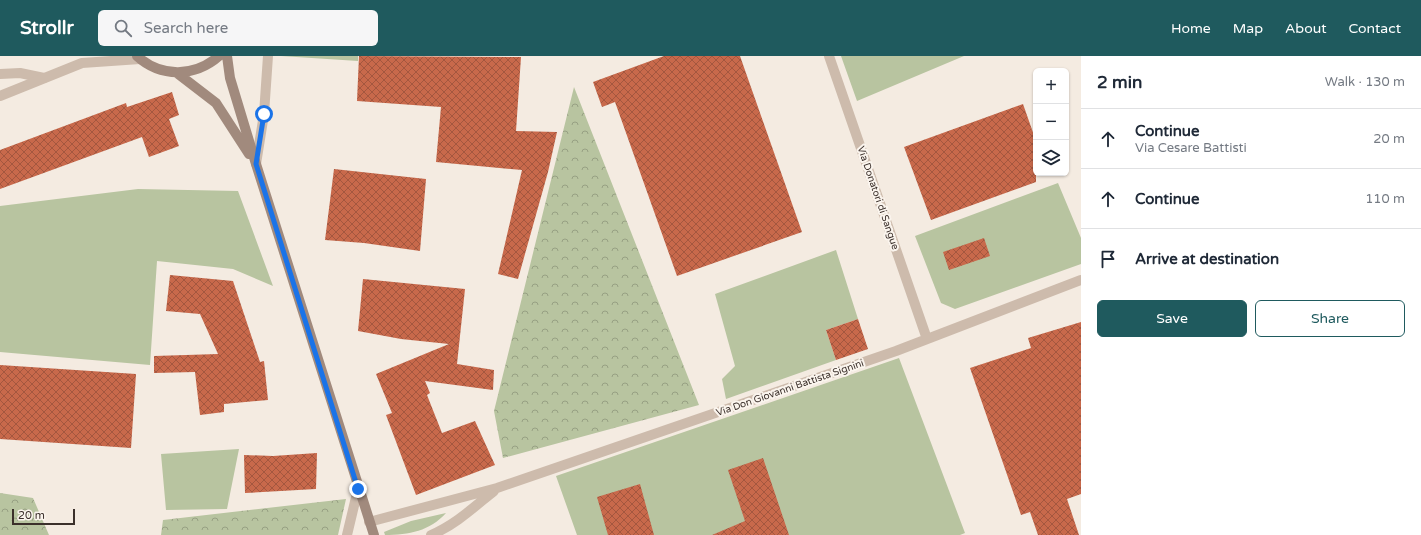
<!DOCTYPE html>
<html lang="en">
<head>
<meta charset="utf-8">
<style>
	:root { --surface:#fff; --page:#f6f6f7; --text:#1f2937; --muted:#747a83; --line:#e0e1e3; --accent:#1f5a5e }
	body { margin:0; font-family:"Varela Round",sans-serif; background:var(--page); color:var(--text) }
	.controls { position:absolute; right:12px; top:12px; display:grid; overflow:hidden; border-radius:6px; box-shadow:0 1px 3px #0004 }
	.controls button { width:36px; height:36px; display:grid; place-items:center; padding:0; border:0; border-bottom:1px solid var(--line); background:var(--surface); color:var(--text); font:20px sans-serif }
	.scale { position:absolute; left:12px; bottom:10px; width:63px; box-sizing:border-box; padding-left:4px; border:2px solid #3b302b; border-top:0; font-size:11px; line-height:14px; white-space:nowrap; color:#3b302b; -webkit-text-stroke:3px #fbf5ee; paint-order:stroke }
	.stop { position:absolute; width:12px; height:12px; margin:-9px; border:3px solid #1a73e8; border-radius:50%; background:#fff }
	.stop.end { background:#1a73e8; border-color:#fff; box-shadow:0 1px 4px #0008 }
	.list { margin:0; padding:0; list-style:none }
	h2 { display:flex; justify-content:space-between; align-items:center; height:52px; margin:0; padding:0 16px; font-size:17px }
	h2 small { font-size:13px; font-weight:400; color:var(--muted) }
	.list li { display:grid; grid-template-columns:26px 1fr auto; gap:12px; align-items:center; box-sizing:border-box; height:60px; padding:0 16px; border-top:1px solid var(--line) }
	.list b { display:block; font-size:15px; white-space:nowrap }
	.list p { margin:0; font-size:13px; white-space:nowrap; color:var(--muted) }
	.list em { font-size:13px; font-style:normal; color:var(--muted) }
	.actions { display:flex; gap:8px; padding:12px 16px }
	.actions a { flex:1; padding:9px 0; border:1px solid var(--accent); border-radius:6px; text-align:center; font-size:14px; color:var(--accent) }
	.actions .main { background:var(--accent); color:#fff }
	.icon { flex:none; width:22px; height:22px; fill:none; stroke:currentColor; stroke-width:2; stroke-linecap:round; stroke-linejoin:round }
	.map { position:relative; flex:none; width:1081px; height:479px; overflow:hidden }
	header { display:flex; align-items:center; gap:24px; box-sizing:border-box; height:56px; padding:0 20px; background:var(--accent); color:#fff }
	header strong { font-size:19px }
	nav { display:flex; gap:22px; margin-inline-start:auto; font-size:14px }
	.search { width:280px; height:36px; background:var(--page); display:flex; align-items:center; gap:10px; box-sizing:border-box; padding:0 14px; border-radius:6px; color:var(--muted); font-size:15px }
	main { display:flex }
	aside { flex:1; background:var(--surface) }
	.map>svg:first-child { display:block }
	.grass { fill:#b8c4a0 }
	.forest { fill:url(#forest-crowns) }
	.building { fill:url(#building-cross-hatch) }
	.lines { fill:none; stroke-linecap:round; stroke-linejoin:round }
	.minor { stroke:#cdbbac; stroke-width:10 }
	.tertiary { stroke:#cdbbac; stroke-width:10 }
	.secondary { stroke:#a18a7d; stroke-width:10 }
	.route { stroke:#1a73e8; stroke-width:5 }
	.labels { text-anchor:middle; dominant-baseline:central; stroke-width:4; stroke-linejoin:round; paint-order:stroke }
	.street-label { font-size:10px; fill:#3b302b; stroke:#fbf5ee }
</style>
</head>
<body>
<header>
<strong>Strollr</strong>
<div class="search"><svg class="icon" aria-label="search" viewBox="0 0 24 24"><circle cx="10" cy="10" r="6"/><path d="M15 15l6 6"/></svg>Search here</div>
<nav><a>Home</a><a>Map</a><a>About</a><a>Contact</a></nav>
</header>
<main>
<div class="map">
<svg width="1081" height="479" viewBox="0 0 1081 479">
	<defs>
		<pattern id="forest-crowns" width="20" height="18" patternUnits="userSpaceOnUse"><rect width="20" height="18" fill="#b8c4a0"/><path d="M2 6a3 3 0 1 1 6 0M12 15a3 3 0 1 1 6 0" fill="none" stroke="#97a083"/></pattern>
		<pattern id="building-cross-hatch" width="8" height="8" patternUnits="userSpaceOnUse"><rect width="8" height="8" fill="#c8694b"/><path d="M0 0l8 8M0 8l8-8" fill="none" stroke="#a4573f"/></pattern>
	</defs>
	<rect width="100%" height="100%" fill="#f4ebe1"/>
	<path class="grass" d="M 281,0 L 358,0 L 358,5 Z
		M 841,0 L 964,0 L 857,45 Z
		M 1058,127 L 1081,182 L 1081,208 L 955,253 L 941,247 L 915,180 Z
		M 138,133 L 238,135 L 273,230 L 233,213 L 157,205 L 150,309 L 0,296 L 0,150 Z
		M 836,194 L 858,263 L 826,274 L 836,304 L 726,343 L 722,323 L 735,310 L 715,238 Z
		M 899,302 L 965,477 L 960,479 L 577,479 L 556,420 Z
		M 239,393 L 227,453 L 166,454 L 161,398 Z
		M 446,457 C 430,475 409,479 385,479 L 384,476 L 411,465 Z"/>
	<path class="forest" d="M 574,31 L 699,349 L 503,402 L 494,355 Z
		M 0,437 L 33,442 L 49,479 L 0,479 Z
		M 346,443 L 338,479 L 161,479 L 163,464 Z"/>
	<path class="building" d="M 359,0 L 521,1 L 516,75 L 557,76 L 548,116 L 518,223 L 498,218 L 522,114 L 436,106 L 441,51 L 357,45 Z
		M 664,0 L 740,0 L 802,176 L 677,220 L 615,46 L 602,51 L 593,26 Z
		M 172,36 L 179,59 L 169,63 L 179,90 L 149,101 L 142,81 L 0,133 L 0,94 L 126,47 L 127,51 Z
		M 1023,48 L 1036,85 L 1036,126 L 931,164 L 904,91 Z
		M 334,113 L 426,123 L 420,195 L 364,187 L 325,184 Z
		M 984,182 L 990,200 L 949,214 L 943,196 Z
		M 170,219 L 233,225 L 260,306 L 264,305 L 268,344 L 224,348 L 224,356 L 200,359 L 195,316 L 154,317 L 154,300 L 218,298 L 200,258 L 166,255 Z
		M 363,223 L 465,233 L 457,308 L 494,314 L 493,334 L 425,325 L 430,337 L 427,339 L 442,377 L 475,365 L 495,409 L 416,439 L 386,359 L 392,357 L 376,318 L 449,288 L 401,283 L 358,275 Z
		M 858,263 L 868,293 L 836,304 L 826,274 Z
		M 1081,266 L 1081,438 L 1067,443 L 1079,479 L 1038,479 L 1030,456 L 1021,459 L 970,312 L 1031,292 L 1028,282 Z
		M 0,309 L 136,318 L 131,392 L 0,383 Z
		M 317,397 L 316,433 L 245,437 L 244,399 L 273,400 Z
		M 763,402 L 789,479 L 712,479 L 745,465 L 728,414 Z
		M 640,428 L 654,479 L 608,479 L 597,441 Z"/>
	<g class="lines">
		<path class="minor" d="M 829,0 L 927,283
			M 0,18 L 20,17 L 44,22
			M 256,108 L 264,58 L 268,0
			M 369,466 L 497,432 L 896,295 L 1081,224
			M 431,479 C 455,469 474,451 494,435"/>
		<path class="tertiary" d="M 0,40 L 82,7 L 140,3
			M 347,479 L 358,433"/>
		<path class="secondary" d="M 137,0 C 161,22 195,21 219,0
			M 227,0 L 230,22 L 256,108 L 374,479
			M 177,17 L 216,47 L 249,98"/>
	</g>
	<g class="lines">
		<path class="route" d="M 264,58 L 256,108 L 358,433"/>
	</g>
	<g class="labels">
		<g class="street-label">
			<text transform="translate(878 142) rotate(71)">Via Donatori di Sangue</text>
			<text transform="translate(790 332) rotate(-19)">Via Don Giovanni Battista Signini</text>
		</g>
	</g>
</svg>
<div class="controls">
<button>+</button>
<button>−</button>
<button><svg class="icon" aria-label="layers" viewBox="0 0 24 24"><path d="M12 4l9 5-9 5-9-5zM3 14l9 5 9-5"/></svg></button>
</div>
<div class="scale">20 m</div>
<div class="stop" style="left:264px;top:58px"></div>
<div class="stop end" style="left:358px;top:433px"></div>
</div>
<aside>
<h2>2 min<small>Walk · 130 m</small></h2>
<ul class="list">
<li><svg class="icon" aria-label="ahead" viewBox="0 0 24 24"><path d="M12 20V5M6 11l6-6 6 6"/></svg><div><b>Continue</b><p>Via Cesare Battisti</p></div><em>20 m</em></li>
<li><svg class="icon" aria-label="ahead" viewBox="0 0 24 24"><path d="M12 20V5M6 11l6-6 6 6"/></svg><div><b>Continue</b></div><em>110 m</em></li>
<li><svg class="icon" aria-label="arrive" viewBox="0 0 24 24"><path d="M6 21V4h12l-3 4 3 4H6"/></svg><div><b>Arrive at destination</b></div></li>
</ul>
<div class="actions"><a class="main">Save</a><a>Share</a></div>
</aside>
</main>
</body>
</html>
